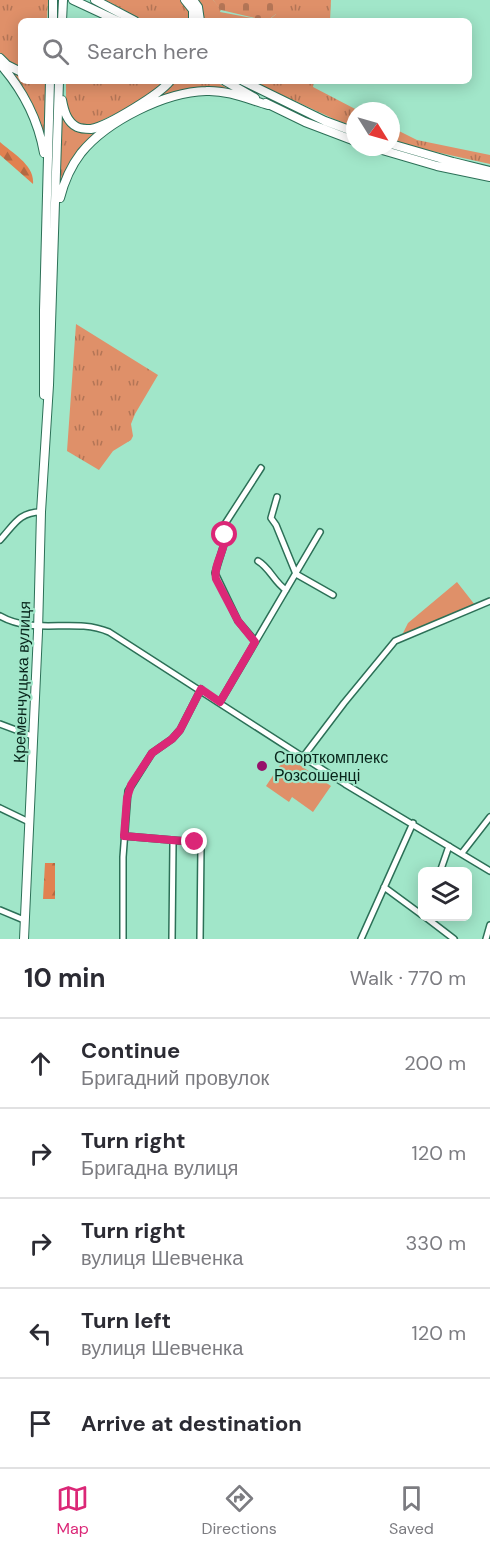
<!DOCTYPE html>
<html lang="en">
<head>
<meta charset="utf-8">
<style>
	:root { --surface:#fff; --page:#f7f7f7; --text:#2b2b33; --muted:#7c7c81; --line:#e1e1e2; --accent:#db2777 }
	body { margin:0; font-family:"DM Sans",sans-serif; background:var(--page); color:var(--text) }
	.controls { position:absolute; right:18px; bottom:18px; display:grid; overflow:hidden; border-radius:9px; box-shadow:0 3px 15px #0003 }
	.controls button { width:54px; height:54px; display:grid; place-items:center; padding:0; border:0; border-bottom:2px solid var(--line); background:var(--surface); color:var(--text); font:30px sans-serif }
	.compass { position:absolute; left:346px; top:102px; width:54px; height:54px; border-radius:50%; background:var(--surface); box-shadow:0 3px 15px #0003; rotate:127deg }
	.stop { position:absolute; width:18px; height:18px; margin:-14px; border:4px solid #db2777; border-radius:50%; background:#fff }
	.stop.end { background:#db2777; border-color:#fff; box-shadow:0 2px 6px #0008 }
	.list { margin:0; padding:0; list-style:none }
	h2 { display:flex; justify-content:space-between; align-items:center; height:78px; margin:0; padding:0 24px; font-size:26px }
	h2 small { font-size:20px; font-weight:400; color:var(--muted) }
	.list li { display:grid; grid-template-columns:39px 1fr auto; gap:18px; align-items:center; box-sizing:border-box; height:90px; padding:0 24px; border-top:2px solid var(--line) }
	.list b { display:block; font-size:22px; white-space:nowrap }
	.list p { margin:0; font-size:20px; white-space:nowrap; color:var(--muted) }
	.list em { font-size:20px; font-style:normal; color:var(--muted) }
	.icon { flex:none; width:33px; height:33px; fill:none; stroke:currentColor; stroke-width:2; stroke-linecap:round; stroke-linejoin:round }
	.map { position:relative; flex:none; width:490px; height:939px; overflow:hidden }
	.search { position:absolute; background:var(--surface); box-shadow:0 3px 15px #0003; left:18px; right:18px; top:18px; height:66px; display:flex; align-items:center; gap:15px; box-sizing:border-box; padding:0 21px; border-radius:9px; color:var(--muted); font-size:22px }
	.sheet { height:528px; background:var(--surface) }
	nav { display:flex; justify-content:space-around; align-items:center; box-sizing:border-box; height:84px; border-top:2px solid var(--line); background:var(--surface); font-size:16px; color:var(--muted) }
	nav a { display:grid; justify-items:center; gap:3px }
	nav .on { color:var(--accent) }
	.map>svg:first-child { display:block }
	.grass { fill:url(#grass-tufts) }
	.forest { fill:url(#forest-firs) }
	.cemetery { fill:url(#cemetery-stones) }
	.park { fill:#df9069 }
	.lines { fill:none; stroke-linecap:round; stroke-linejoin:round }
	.minor-casing { stroke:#2c7057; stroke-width:8 }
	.highway-casing { stroke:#2c7057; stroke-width:10 }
	.minor { stroke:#fff; stroke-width:5 }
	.highway { stroke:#fff; stroke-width:8 }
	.route { stroke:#db2777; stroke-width:8 }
	.poi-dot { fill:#96126a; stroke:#a1e6c9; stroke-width:2 }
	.labels { text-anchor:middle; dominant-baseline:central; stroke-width:4.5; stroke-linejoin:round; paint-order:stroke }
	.street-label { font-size:16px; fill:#08251b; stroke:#a1e6c9 }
	.poi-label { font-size:16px; fill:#08251b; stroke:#a1e6c9; text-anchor:start }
</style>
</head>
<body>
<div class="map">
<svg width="490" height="939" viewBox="0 0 490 939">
	<defs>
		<pattern id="grass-tufts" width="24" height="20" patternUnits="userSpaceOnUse" patternTransform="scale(1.5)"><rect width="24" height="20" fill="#df9069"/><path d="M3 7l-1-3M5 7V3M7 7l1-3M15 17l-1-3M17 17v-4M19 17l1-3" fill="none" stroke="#b37556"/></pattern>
		<pattern id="forest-firs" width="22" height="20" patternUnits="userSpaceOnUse" patternTransform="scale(1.5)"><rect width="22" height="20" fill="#e18150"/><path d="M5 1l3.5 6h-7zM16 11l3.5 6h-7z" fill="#b46942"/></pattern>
		<pattern id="cemetery-stones" width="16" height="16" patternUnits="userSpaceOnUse" patternTransform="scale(1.5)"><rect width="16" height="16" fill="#df9069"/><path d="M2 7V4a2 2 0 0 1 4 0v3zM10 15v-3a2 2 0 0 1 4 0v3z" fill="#b37556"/></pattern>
	</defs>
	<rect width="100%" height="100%" fill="#a1e6c9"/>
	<path class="grass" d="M 0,0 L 48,0 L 47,21 L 21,21 L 21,68 L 8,62 L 0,53 Z
		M 105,0 L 182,0 L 190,9 L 190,21 L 145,21 Z
		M 195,0 L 213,0 L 221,9 L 220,12 L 268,21 L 276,14 L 276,0 L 331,0 L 330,21 L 203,21 Z
		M 5,68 L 21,74 L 21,81 L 47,81 L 44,143 Z
		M 66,81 L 167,81 L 152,96 L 90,126 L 77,124 L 72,120 L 66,106 Z
		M 173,81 L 214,81 L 231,90 L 202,88 L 185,90 L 158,97 L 166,91 Z
		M 252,81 L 314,81 L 313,87 L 359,111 L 355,111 L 355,127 L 334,119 Z
		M 62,117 L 78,130 L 103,127 L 60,189 Z
		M 391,127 L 417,140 L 490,155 L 490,164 L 418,148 L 391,139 Z
		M 76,324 L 158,375 L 135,414 L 131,424 L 133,436 L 131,440 L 113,451 L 99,470 L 67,451 Z"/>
	<path class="forest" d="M 0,142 C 12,153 35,165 33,184 L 0,155 Z
		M 45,863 L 55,863 L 55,899 L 43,899 Z"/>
	<path class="cemetery" d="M 213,0 L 276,0 L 276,14 L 267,21 L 221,10 Z"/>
	<path class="park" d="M 457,582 L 475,605 L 405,634 L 403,633 L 408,623 Z
		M 286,756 L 331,786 L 313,812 L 292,797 L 289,802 L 266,786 Z"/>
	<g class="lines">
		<g class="minor-casing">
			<path id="minor" d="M 277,497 L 271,518 L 276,525 L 296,574 L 333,595
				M 0,540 C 14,525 19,512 41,512
				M 258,561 C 270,568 274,582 286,590
				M 0,616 C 35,636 74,617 109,632 L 345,784 L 490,871
				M 255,641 L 238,621 L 215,573 L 225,541 L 223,527 L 261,468
				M 220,702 L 320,532
				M 0,724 L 32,736
				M 303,757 L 344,703 L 395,641 L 490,601
				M 0,808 L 29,822
				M 124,836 L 195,842 L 201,845 L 200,939
				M 462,853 L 490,817
				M 440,872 L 449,846
				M 384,887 L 422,915
				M 0,910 L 24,920
				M 424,916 L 454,939
				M 123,939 L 123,857 L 128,791 L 152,753 L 172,739 L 180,730 L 201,689
				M 172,939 L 173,844
				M 361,939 L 413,823
				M 486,939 L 490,925"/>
		</g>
		<g class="highway-casing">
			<path id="highway" d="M 53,0 L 53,21
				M 73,0 L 118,21
				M 95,0 L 135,21
				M 185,0 L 193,10 L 193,21
				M 193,0 L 198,7 L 200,21
				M 62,21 L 63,0
				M 0,58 L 7,65 L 21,72
				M 0,64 C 23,90 38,119 44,153
				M 225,81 L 255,98
				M 243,81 L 325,121 L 355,132
				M 62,100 C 64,111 67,122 77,127 C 81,129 87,129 91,129 C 108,126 160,94 170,81
				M 266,103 L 305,122 L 355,141
				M 391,144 L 453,162 L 490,171
				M 372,147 L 437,166 L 490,177
				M 60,198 C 64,182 71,166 81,153 C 107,121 165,92 206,91 C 227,90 248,99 268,105
				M 44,395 L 44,310 L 50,81
				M 24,939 L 38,632 L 41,512 L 49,385 L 59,81"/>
		</g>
		<use href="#minor" class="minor"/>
		<use href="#highway" class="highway"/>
	</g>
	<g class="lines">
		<path class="route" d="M 195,842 L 124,836 L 127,798 L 131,785 L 152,753 L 172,739 L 180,730 L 201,689 L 220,702 L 255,642 L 238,621 L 216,579 C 213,564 226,550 225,535"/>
	</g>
	<circle class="poi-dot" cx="262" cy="766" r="6"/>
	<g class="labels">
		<g class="street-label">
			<text transform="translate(22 682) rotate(-88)">Кременчуцька вулиця</text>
		</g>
		<g class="poi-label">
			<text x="274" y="757">Спорткомплекс<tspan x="274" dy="18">Розсошенці</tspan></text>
		</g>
	</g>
</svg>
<div class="controls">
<button><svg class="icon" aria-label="layers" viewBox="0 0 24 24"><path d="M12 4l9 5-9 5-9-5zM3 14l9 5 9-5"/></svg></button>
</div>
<svg class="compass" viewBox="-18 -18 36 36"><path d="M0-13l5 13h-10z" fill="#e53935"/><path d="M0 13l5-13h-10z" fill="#7c7c81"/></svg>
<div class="stop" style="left:225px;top:535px"></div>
<div class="stop end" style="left:195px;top:842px"></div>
<div class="search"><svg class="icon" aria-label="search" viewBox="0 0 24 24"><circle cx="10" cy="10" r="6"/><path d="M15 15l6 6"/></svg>Search here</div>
</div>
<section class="sheet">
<h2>10 min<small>Walk · 770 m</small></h2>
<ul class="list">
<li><svg class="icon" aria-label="ahead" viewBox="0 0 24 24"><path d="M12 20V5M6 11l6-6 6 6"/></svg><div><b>Continue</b><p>Бригадний провулок</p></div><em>200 m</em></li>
<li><svg class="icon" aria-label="right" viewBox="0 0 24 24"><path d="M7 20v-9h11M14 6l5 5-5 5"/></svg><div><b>Turn right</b><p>Бригадна вулиця</p></div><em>120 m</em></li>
<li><svg class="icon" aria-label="right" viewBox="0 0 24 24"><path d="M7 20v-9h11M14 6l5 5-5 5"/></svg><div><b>Turn right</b><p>вулиця Шевченка</p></div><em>330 m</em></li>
<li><svg class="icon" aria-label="left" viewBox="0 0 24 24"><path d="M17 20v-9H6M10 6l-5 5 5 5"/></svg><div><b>Turn left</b><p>вулиця Шевченка</p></div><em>120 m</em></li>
<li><svg class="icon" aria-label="arrive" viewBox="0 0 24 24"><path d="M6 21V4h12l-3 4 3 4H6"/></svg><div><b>Arrive at destination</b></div></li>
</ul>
</section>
<nav>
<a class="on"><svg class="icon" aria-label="map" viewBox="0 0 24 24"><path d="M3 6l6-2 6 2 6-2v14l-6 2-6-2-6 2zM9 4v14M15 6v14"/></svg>Map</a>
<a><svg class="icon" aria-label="directions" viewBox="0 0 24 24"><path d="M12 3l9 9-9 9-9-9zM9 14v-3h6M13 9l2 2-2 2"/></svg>Directions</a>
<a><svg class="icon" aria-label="saved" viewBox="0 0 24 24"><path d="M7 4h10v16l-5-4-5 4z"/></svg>Saved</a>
</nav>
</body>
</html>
